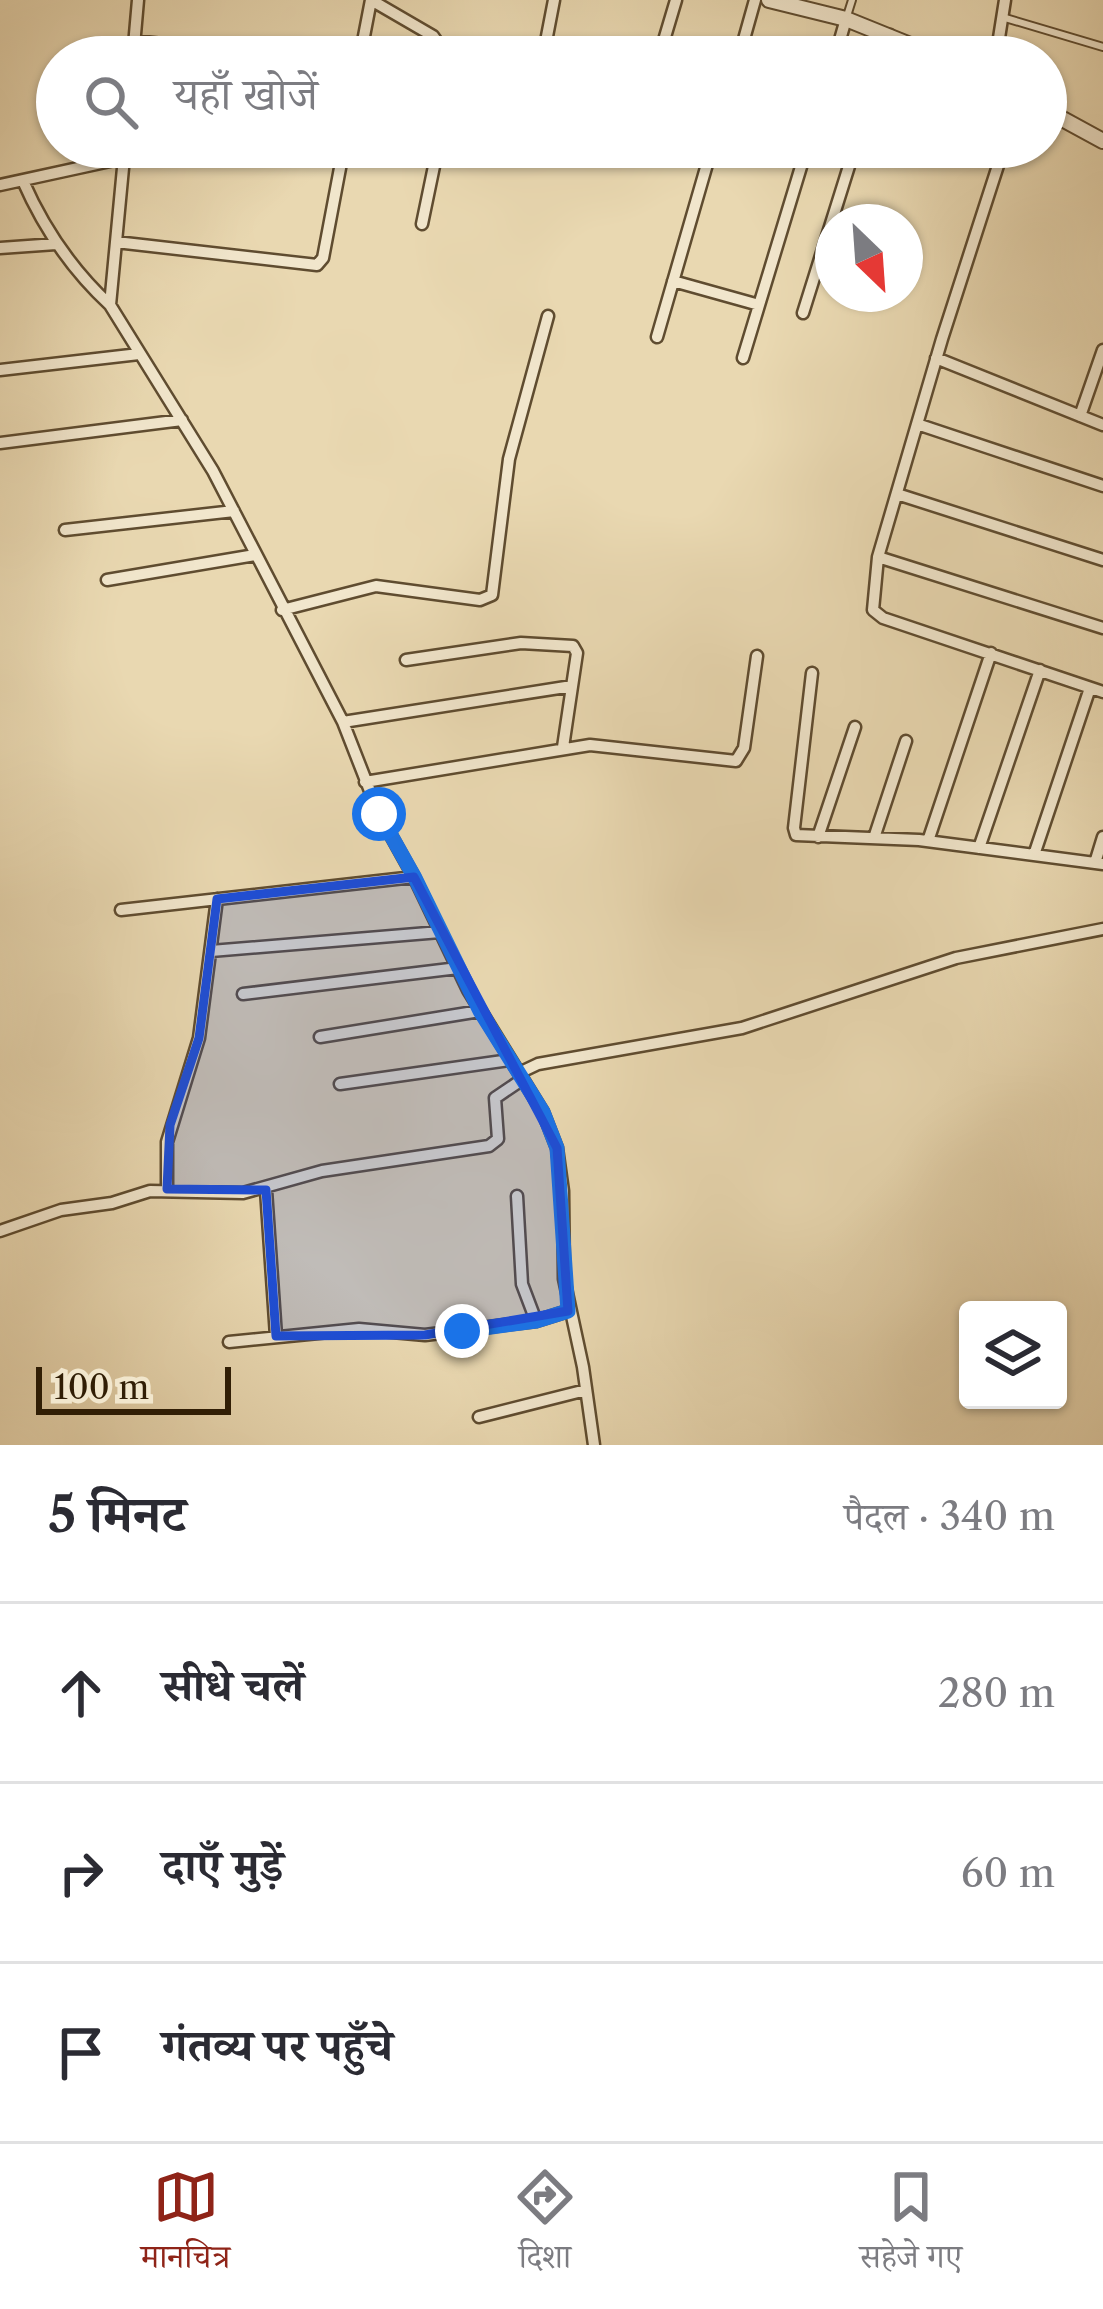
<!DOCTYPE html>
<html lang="hi">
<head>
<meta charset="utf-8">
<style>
	:root { --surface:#fff; --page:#f7f7f7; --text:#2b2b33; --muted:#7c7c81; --line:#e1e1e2; --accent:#8f2418 }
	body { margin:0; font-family:"Libre Caslon Text","Noto Serif Devanagari",serif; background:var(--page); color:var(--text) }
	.controls { position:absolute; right:36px; bottom:36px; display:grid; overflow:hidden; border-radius:12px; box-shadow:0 3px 9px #0004 }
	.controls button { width:108px; height:108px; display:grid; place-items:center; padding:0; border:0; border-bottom:3px solid var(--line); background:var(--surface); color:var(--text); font:60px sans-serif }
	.compass { position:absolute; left:815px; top:204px; width:108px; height:108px; border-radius:50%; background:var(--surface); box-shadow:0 3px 9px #0004; rotate:155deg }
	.scale { position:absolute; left:36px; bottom:30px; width:195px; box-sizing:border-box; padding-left:12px; border:6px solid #311e05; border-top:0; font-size:33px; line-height:42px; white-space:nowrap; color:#311e05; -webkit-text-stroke:9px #f1e6cc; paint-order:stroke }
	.stop { position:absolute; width:36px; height:36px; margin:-27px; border:9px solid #1a73e8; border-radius:50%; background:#fff }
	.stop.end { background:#1a73e8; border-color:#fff; box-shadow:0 3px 12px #0008 }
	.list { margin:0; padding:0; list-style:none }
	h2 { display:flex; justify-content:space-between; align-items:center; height:156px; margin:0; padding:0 48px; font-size:51px }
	h2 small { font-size:39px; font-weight:400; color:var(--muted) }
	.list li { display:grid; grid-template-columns:78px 1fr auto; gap:36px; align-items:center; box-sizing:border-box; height:180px; padding:0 48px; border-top:3px solid var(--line) }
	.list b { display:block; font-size:45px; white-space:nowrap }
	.list em { font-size:39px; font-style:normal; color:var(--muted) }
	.icon { flex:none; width:66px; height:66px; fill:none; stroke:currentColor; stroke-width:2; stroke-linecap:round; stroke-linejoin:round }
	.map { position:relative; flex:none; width:1103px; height:1445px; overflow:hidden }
	.search { position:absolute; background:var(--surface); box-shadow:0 3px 9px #0004; left:36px; right:36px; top:36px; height:132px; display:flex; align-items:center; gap:30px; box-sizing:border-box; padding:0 42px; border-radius:66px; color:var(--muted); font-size:45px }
	.sheet { height:696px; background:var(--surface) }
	nav { display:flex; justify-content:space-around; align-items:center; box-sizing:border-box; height:168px; border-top:3px solid var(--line); background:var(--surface); font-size:33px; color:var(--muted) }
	nav a { display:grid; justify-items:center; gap:6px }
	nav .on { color:var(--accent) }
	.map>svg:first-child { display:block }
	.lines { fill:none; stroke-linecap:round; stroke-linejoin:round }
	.service-casing { stroke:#5f4c30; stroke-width:10 }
	.minor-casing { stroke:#5f4c30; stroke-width:15 }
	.tertiary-casing { stroke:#5f4c30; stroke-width:18 }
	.service { stroke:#f1e6cc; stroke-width:6 }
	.minor { stroke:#f1e6cc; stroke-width:10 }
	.tertiary { stroke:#f1e6cc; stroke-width:14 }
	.route { stroke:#1a73e8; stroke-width:15 }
	.marked { fill:#1d4ed8; fill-opacity:0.2; stroke:#1d4ed8; stroke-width:9; stroke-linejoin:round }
</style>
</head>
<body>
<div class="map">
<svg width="1103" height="1445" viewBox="0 0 1103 1445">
	<rect width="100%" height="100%" fill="#e9d8b1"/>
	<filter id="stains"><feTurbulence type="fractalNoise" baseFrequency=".00167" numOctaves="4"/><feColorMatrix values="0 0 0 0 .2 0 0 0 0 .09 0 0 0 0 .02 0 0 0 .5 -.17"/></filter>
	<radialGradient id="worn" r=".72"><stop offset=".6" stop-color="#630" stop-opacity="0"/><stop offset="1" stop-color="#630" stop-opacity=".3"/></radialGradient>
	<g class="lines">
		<g class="service-casing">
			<path id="service" d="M 847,16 L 852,0
				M 1002,17 L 1103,47"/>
		</g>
		<g class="minor-casing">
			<path id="minor" d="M 371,0 L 433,36 L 448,57
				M 135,41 L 208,49
				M 133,57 L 138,0
				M 360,57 L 371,0
				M 543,57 L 554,0
				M 659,57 L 676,0
				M 739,57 L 755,0
				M 835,57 L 846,19
				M 883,57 L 890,35
				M 996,57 L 1005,0
				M 125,147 L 110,305 L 213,471 L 343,722 L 379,814 L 414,877 L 468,990 L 543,1112 L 557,1148 L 563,1191 L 564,1279 L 583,1367 L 594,1445
				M 1004,147 L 942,339 L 878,557 L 873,610 L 883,618 L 1103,692
				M 23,181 C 44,229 71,269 110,305
				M 0,185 L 124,158
				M 422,224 L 438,147
				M 116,242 L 317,265 L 323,258 L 344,147
				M 0,248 L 56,244
				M 673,281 L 759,305
				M 803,313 L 855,147
				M 657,337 L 712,147
				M 743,358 L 807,147
				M 936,358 L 1103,425
				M 0,370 L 139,354
				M 1080,416 L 1103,350
				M 917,424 L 1103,486
				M 0,443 L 182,420
				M 897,494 L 1103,560
				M 65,530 L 234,511
				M 878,557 L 1103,628
				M 107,580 L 255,555
				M 282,610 L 376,586 L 480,600 L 492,595 L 509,459 L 548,316
				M 406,660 L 521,643 L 573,646 L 577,653 L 563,747
				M 812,673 L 794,828 L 796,835 L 919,840 L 1103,864
				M 343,722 L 572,686
				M 365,782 L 590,745 L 736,761 L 744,748 L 757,656
				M 818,837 L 855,727
				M 874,838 L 906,741
				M 928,841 L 991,653
				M 979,848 L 1040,670
				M 1034,855 L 1090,688
				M 1095,863 L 1103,837
				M 121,910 L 414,877
				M 211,951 L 440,932
				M 243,994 L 458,968
				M 320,1037 L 480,1011
				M 519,1073 L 538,1064 L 742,1028 L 956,958 L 1103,929
				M 340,1084 L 510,1060
				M 167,1189 L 167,1142 L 199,1038 L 217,899
				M 266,1190 L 276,1336
				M 517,1196 L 522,1284 L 536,1321
				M 0,1231 L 61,1210 L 112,1203 L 150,1191 L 243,1193 L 322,1171 L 489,1146 L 498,1139 L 495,1098 L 523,1079
				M 229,1342 L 359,1329 L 425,1335 L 536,1321 L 568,1311
				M 479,1417 L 586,1390"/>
		</g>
		<g class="tertiary-casing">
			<path id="tertiary" d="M 769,0 L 846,19 L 940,57
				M 1046,110 L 1103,141"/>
		</g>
		<use href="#service" class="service"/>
		<use href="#minor" class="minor"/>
		<use href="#tertiary" class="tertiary"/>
	</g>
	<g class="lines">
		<path class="route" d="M 379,814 L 415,878 L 480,1011 L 543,1112 L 557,1148 L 568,1311 L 536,1321 L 462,1331"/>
	</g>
	<path class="marked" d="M 414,877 L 557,1148 L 568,1311 L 425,1335 L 276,1336 L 266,1190 L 167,1189 L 170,1125 L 199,1038 L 217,899 Z"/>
	<rect width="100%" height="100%" filter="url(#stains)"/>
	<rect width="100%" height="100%" fill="url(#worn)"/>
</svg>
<div class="controls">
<button><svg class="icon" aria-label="layers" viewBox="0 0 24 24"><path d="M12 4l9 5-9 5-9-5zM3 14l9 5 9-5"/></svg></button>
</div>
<svg class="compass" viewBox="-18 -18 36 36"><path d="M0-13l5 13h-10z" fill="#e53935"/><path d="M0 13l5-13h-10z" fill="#7c7c81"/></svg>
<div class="scale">100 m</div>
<div class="stop" style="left:379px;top:814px"></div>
<div class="stop end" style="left:462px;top:1331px"></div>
<div class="search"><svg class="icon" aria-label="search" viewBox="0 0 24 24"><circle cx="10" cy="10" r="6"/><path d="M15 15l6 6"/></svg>यहाँ खोजें</div>
</div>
<section class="sheet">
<h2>5 मिनट<small>पैदल · 340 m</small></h2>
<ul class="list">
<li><svg class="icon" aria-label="ahead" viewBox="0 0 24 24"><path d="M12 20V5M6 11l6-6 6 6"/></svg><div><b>सीधे चलें</b></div><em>280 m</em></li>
<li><svg class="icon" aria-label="right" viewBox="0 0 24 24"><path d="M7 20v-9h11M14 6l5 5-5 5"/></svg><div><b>दाएँ मुड़ें</b></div><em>60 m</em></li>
<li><svg class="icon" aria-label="arrive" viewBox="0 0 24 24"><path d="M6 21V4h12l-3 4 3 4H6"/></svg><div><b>गंतव्य पर पहुँचे</b></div></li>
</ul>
</section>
<nav>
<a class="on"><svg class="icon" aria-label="map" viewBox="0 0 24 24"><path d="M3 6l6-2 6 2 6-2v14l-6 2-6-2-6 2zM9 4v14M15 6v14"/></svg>मानचित्र</a>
<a><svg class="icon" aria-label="directions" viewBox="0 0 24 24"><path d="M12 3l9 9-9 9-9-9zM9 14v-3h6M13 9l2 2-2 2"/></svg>दिशा</a>
<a><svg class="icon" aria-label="saved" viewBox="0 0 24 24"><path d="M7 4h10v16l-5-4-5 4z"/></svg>सहेजे गए</a>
</nav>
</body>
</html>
